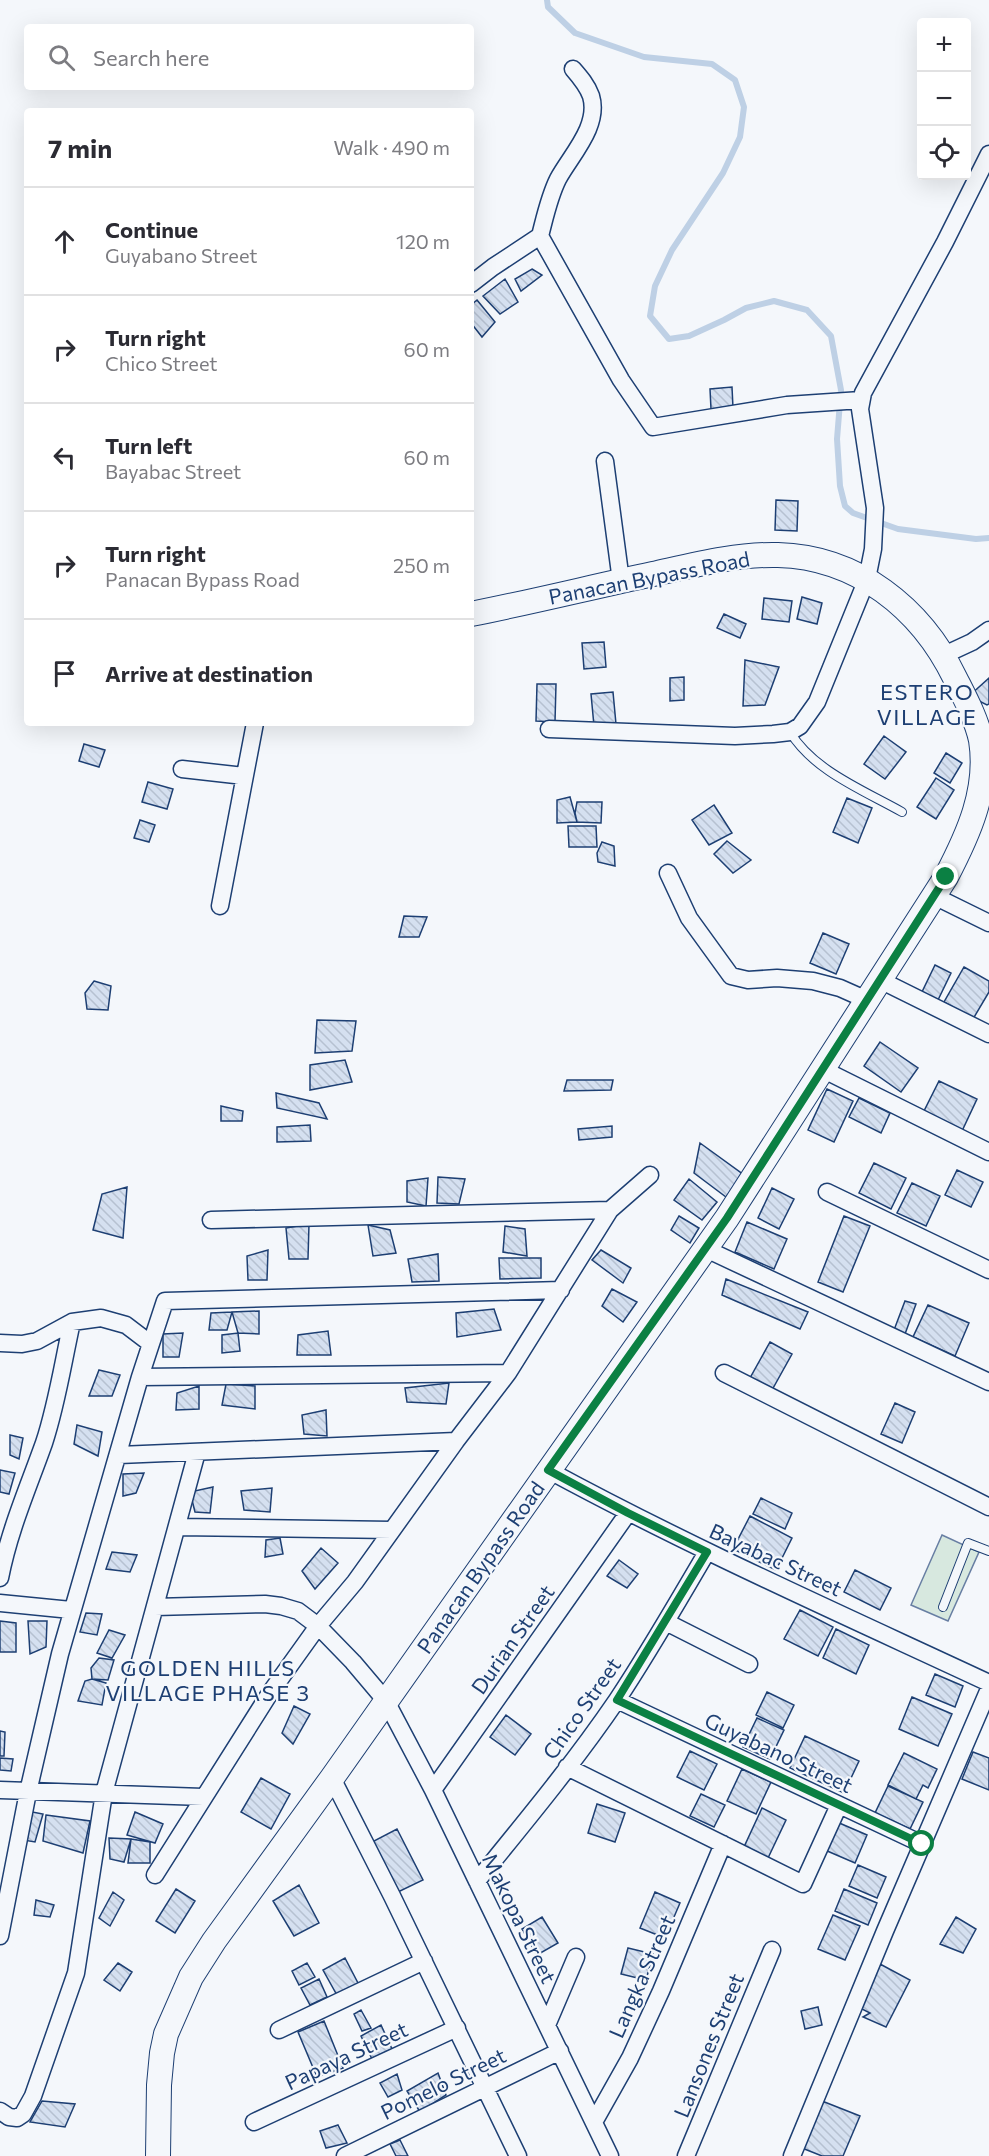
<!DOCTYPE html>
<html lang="en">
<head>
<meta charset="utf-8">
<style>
	:root { --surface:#fff; --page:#f2f2f3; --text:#2b2b33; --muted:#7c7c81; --line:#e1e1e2 }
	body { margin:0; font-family:Commissioner,sans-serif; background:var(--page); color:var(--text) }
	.controls { position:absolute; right:18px; top:18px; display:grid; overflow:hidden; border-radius:6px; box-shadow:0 6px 24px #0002 }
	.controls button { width:54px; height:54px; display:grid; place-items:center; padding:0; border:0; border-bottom:2px solid var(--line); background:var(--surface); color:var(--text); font:30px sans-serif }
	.stop { position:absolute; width:18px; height:18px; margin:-14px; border:4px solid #0b8043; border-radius:50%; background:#fff }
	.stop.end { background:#0b8043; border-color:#fff; box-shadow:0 2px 6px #0008 }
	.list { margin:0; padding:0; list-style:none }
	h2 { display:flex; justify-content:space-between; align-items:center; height:78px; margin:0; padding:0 24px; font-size:26px }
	h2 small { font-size:20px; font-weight:400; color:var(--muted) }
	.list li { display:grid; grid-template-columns:39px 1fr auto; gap:18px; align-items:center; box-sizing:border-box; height:108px; padding:0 24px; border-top:2px solid var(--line) }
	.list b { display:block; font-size:22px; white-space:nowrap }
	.list p { margin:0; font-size:20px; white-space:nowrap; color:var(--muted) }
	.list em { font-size:20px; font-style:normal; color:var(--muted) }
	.icon { flex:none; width:33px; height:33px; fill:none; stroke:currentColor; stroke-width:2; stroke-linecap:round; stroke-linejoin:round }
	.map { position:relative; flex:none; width:989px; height:2156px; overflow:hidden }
	.search { position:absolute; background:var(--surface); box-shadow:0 6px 24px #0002; left:24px; top:24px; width:450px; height:66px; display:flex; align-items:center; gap:15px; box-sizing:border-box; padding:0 21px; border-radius:6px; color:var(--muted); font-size:22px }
	.panel { position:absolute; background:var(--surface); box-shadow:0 6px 24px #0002; left:24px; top:108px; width:450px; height:618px; border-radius:6px }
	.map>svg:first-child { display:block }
	.park { fill:#d7e8df; stroke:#687fa3; stroke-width:1.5 }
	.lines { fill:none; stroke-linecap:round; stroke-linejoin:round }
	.stream { stroke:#bed0e5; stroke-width:6 }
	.building { fill:url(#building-back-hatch); stroke:#1d3f73; stroke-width:1.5 }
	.service-casing { stroke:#1d3f73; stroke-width:10 }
	.minor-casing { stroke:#1d3f73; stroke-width:19 }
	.secondary-casing { stroke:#1d3f73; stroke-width:26 }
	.service { stroke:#f4f7fb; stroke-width:8 }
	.minor { stroke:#f4f7fb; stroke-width:16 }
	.secondary { stroke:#f4f7fb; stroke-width:24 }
	.route { stroke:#0b8043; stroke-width:8 }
	.labels { text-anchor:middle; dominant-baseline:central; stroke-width:4.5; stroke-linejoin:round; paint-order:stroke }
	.street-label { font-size:21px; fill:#1d3f73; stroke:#f4f7fb }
	.neighbourhood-label { font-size:22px; letter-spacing:1.5px; fill:#1d3f73; stroke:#f4f7fb }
</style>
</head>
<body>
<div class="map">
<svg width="989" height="2156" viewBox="0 0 989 2156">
	<defs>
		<pattern id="building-back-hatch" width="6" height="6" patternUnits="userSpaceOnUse" patternTransform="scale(1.5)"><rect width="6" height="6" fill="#d5e0f0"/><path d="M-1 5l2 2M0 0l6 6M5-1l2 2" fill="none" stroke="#b6c1d1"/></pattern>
	</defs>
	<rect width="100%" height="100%" fill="#f4f7fb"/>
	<path class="park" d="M 942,1535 L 979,1552 L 948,1621 L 911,1605 Z"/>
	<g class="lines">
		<path class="stream" d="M 547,0 L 548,7 L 575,33 L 644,57 L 712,64 L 735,80 L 744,107 L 740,137 L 723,173 L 672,250 L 655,286 L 650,316 L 669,339 L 689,336 L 724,320 L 746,308 L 774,301 L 807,310 L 831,336 L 841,390 L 837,439 L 840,486 L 845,506 L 853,513 L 898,529 L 976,539 L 989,538"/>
	</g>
	<path class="building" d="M 532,269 L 542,275 L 521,291 L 515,279 Z
		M 505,279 L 518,302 L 500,314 L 483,296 Z
		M 477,300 L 495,322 L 482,337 L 471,323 L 471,305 Z
		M 732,387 L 733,408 L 711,409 L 710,389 Z
		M 776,500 L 798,501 L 797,531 L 775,530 Z
		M 802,597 L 822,603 L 817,624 L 797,619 Z
		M 764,598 L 792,601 L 789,622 L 762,619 Z
		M 724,614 L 746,624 L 740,638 L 717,628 Z
		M 604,642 L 606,667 L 584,669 L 582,643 Z
		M 745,660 L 779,667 L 765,705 L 743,706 Z
		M 684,677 L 684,700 L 670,701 L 670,678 Z
		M 989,678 L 989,704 L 987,705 L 969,696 Z
		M 537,684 L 556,684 L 555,722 L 536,721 Z
		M 613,692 L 616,724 L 594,726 L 591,694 Z
		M 884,736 L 906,752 L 885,779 L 864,764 Z
		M 84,744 L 105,750 L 99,767 L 79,761 Z
		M 946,753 L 962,763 L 950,783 L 934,773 Z
		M 936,778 L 954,790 L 936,819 L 917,807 Z
		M 148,782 L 173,789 L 167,809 L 142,802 Z
		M 570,797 L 577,822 L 557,823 L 557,800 Z
		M 847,798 L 872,808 L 858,843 L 833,832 Z
		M 577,802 L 602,802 L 601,823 L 577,822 L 575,813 Z
		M 714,805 L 732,833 L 709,845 L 692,820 Z
		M 140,820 L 155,825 L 149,842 L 134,838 Z
		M 568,826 L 596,826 L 597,847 L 569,847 Z
		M 727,841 L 751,860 L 733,873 L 714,854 Z
		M 602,842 L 614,846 L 615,866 L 598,862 L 597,853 Z
		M 404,916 L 427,917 L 419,937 L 399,937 Z
		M 823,933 L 849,944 L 836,974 L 810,963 Z
		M 935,965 L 951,973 L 937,1002 L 921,994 Z
		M 964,967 L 989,981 L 989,992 L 973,1019 L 944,1002 Z
		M 94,981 L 111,986 L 108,1010 L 87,1009 L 85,993 Z
		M 317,1020 L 356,1021 L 352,1051 L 315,1053 Z
		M 880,1042 L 918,1068 L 901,1092 L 864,1066 Z
		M 345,1060 L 352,1082 L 310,1090 L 310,1065 Z
		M 567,1080 L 613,1080 L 611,1090 L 564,1091 Z
		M 939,1081 L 977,1099 L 962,1131 L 923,1113 Z
		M 827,1089 L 853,1101 L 834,1142 L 808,1130 Z
		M 276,1093 L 319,1103 L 327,1119 L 277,1108 Z
		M 859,1098 L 890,1113 L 881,1133 L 849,1117 Z
		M 221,1106 L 243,1111 L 242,1121 L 221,1121 Z
		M 310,1125 L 311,1141 L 277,1142 L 277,1127 Z
		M 612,1126 L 612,1137 L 579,1140 L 578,1129 Z
		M 700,1143 L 744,1175 L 726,1197 L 694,1173 Z
		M 874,1163 L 906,1178 L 891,1209 L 859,1193 Z
		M 957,1170 L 983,1182 L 971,1207 L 945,1195 Z
		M 438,1177 L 465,1179 L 459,1204 L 437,1203 Z
		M 428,1178 L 426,1206 L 407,1202 L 407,1181 Z
		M 689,1179 L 717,1202 L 702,1220 L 674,1200 Z
		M 912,1183 L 940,1196 L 926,1226 L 897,1213 Z
		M 127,1187 L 123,1238 L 93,1230 L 102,1194 Z
		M 772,1188 L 794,1199 L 779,1229 L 758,1218 Z
		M 679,1216 L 699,1228 L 690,1243 L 671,1230 Z
		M 844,1216 L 870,1226 L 843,1292 L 818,1282 Z
		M 747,1222 L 787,1239 L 774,1269 L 735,1252 Z
		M 309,1224 L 308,1259 L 289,1259 L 286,1228 Z
		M 368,1225 L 390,1230 L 396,1253 L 373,1256 Z
		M 505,1226 L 525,1229 L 527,1256 L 503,1252 Z
		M 268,1250 L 267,1280 L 248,1280 L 247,1256 Z
		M 601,1250 L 631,1268 L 623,1283 L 592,1260 Z
		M 438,1254 L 439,1281 L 412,1282 L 408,1259 Z
		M 499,1258 L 541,1258 L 541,1278 L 500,1279 Z
		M 726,1279 L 808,1312 L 800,1329 L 722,1295 Z
		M 612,1289 L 637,1302 L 623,1322 L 602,1306 Z
		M 905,1301 L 916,1304 L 905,1334 L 894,1330 Z
		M 928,1305 L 969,1323 L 955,1356 L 913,1337 Z
		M 494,1309 L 501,1330 L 457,1337 L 456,1313 Z
		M 259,1311 L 259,1334 L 238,1333 L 232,1312 Z
		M 232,1312 L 227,1330 L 209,1330 L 211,1313 Z
		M 328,1331 L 331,1355 L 297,1355 L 298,1335 Z
		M 183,1333 L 179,1357 L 163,1357 L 163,1334 Z
		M 238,1333 L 240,1351 L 222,1353 L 222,1335 Z
		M 770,1342 L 792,1354 L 772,1390 L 750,1378 Z
		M 99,1370 L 120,1375 L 112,1396 L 89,1396 Z
		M 449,1383 L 446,1404 L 407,1402 L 405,1388 Z
		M 226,1384 L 255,1386 L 255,1409 L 222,1405 Z
		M 199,1386 L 199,1409 L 176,1410 L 177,1393 Z
		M 895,1403 L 915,1412 L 902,1443 L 881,1434 Z
		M 326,1410 L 327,1436 L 304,1434 L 302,1415 Z
		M 77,1425 L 102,1432 L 98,1456 L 74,1444 Z
		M 10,1435 L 23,1438 L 19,1459 L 10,1455 Z
		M 0,1470 L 15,1473 L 9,1494 L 0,1492 Z
		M 144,1473 L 136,1493 L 123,1496 L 123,1474 Z
		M 213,1487 L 210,1513 L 195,1512 L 190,1492 Z
		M 272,1488 L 270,1512 L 244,1510 L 241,1491 Z
		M 761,1498 L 792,1513 L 785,1529 L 753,1514 Z
		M 750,1516 L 792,1538 L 776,1570 L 733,1549 Z
		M 280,1538 L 283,1554 L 265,1557 L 266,1540 Z
		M 321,1548 L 338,1563 L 315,1589 L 302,1571 Z
		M 112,1552 L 137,1555 L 130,1572 L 106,1569 Z
		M 619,1560 L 638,1574 L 627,1588 L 607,1576 Z
		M 855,1570 L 891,1588 L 880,1610 L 844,1592 Z
		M 800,1610 L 833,1627 L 818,1656 L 784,1639 Z
		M 86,1613 L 102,1614 L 97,1635 L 80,1632 Z
		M 0,1621 L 16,1623 L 16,1652 L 0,1652 Z
		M 28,1621 L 47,1621 L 46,1647 L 30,1654 Z
		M 836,1629 L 869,1645 L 856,1674 L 823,1658 Z
		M 109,1630 L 125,1635 L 112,1658 L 97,1653 Z
		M 99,1658 L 114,1660 L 108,1680 L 92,1679 L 91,1668 Z
		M 935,1674 L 963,1686 L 955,1707 L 926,1695 Z
		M 92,1679 L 106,1683 L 102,1705 L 78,1701 L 85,1681 Z
		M 767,1692 L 794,1705 L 783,1728 L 756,1715 Z
		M 912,1697 L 952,1714 L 938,1746 L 899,1729 Z
		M 294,1706 L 310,1714 L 293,1744 L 282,1733 Z
		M 506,1715 L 531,1734 L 515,1755 L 490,1737 Z
		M 757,1718 L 784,1730 L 770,1759 L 743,1747 Z
		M 0,1731 L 5,1732 L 4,1756 L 0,1756 Z
		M 805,1736 L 859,1761 L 844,1793 L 790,1768 Z
		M 690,1751 L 717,1764 L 704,1790 L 677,1777 Z
		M 973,1752 L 989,1758 L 989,1790 L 962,1779 Z
		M 904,1753 L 937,1769 L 928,1788 L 923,1785 L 916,1799 L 888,1785 Z
		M 0,1758 L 13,1759 L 11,1771 L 0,1770 Z
		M 742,1769 L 771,1782 L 756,1814 L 727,1801 Z
		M 261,1778 L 290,1794 L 271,1829 L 241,1812 Z
		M 888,1786 L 923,1802 L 910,1829 L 875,1813 Z
		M 701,1794 L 725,1805 L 714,1827 L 690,1816 Z
		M 597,1804 L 625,1813 L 615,1842 L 588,1833 Z
		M 762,1808 L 786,1820 L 768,1858 L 744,1847 Z
		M 27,1811 L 43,1814 L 35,1842 L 23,1840 Z
		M 135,1812 L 163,1824 L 155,1843 L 127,1835 Z
		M 46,1815 L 90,1821 L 83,1853 L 43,1841 Z
		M 837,1822 L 867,1835 L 855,1863 L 825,1850 Z
		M 397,1829 L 423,1880 L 398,1892 L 372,1842 Z
		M 109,1838 L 131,1839 L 124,1862 L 110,1859 Z
		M 131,1839 L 150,1842 L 150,1863 L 128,1863 Z
		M 858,1865 L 886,1877 L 877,1898 L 849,1886 Z
		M 299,1885 L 319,1923 L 294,1936 L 273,1901 Z
		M 176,1889 L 195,1901 L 175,1933 L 156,1921 Z
		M 844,1889 L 877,1903 L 868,1925 L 835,1911 Z
		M 113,1892 L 124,1900 L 110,1926 L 99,1918 Z
		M 655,1892 L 680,1903 L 665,1938 L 640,1928 Z
		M 36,1900 L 54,1905 L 50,1917 L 34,1915 Z
		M 833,1915 L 860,1926 L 845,1960 L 818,1949 Z
		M 542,1917 L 558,1943 L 537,1955 L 522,1929 Z
		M 956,1917 L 976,1929 L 963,1953 L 940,1944 Z
		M 628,1948 L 653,1954 L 646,1980 L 621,1974 Z
		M 345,1958 L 359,1985 L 338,1997 L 323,1970 Z
		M 118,1963 L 132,1972 L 120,1991 L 104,1980 Z
		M 307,1963 L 315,1977 L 299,1985 L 292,1971 Z
		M 880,1964 L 910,1980 L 886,2027 L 863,2017 L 870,2013 L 858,2007 Z
		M 319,1979 L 327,1997 L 310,2005 L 301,1988 Z
		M 818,2007 L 822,2025 L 805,2029 L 801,2011 Z
		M 361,2010 L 371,2028 L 362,2031 L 354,2014 Z
		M 324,2021 L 343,2068 L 317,2077 L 298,2032 Z
		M 381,2025 L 392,2049 L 372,2059 L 361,2036 Z
		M 438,2073 L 446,2095 L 420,2112 L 407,2091 Z
		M 397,2074 L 402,2090 L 388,2097 L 380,2083 Z
		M 42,2101 L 75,2104 L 65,2127 L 30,2122 Z
		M 822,2101 L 860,2116 L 843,2156 L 822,2156 L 802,2148 Z
		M 338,2125 L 347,2143 L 326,2148 L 320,2131 Z
		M 400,2140 L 408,2156 L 396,2156 L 390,2144 Z"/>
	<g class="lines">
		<g class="service-casing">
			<path id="service" d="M 790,732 C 814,771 863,790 902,812
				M 943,1607 L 968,1543 L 989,1551"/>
		</g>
		<g class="minor-casing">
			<path id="minor" d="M 573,69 C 580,77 587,85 591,96 C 600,126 571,155 558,179 C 549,197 545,217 540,236 L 621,380 L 653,427 L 787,405 L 861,400
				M 471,284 L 493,267 L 540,236
				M 605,461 L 621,581
				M 944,655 L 972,642 L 989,630
				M 549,729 L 735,736 L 773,734 L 790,732 L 800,726 L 817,702 L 867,579 L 873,549 L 875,508 L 860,409 L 863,393 L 945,242 L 989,154
				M 182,769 L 244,776
				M 668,873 L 689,918 L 731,976 L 748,980 L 777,978 L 813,981 L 840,988 L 867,1000
				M 934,896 L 989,923
				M 220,906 L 255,723
				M 880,980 L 989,1034
				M 822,1069 L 989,1152
				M 827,1192 L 989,1270
				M 211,1220 L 610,1210
				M 706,1249 L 989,1382
				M 0,1343 L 22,1344 L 37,1341 L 72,1322 L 101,1318 L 126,1325 L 151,1344
				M 724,1373 L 989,1507
				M 140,1377 L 508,1373
				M 119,1455 L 456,1441
				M 548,1470 C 692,1548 841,1614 989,1683
				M 177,1527 L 392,1530
				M 0,1578 C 9,1531 28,1488 44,1443 C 57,1404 63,1362 72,1322
				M 0,1603 L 71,1610
				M 155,1607 L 265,1604 L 281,1606 L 298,1611 L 318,1626 L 353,1662 L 386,1701 L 433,1790 L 610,2156
				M 666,1622 L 749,1664
				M 617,1700 L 922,1844
				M 567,1767 L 803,1884 L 839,1805
				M 332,1778 L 392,1896 L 518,2156
				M 0,1790 L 203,1797
				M 433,1790 L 628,1513
				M 155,1875 L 270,1693 L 318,1626 L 355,1582 L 456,1441 L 508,1373 L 610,1210 L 650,1175
				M 477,1881 C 525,1822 574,1763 617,1700 C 649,1652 678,1601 707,1552
				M 0,1936 L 28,1792 L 60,1654 L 140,1377 L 165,1301 L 561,1290
				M 547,2025 L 576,1957
				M 279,2030 L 424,1961
				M 0,2111 L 9,2117 L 17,2118 L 23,2114 L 33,2096 L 76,1973 L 104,1793 L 197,1452
				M 254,2122 L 457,2028
				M 594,2122 L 630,2058 L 661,1991 L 723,1844
				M 345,2156 L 560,2051
				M 686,2156 L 772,1950
				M 792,2156 L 885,1931 L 989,1689"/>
		</g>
		<g class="secondary-casing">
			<path id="secondary" d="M 158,2156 L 159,2085 L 162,2053 L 166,2034 L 191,1977 L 214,1941 L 332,1778 L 727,1218 L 946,877 C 968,835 989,790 981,740 C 976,718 965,698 955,678 C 921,608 857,557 778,555 C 736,554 694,565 653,574 C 592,587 532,602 471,614"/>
		</g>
		<use href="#service" class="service"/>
		<use href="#minor" class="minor"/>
		<use href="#secondary" class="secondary"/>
	</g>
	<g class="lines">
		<path class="route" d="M 922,1844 L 617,1700 L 707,1552 L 628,1513 L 548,1470 L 727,1218 L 946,877"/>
	</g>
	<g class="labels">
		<g class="street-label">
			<text transform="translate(649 577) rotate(-11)">Panacan Bypass Road</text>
			<text transform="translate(776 1559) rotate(25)">Bayabac Street</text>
			<text transform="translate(480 1567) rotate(-55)">Panacan Bypass Road</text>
			<text transform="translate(512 1639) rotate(-55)">Durian Street</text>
			<text transform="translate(581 1708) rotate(-55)">Chico Street</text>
			<text transform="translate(779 1752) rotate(25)">Guyabano Street</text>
			<text transform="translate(520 1918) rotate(64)">Makopa Street</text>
			<text transform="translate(641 1976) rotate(-66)">Langka Street</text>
			<text transform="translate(708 2045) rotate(-68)">Lansones Street</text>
			<text transform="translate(346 2055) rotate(-25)">Papaya Street</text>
			<text transform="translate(443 2083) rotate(-26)">Pomelo Street</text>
		</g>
		<g class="neighbourhood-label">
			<text x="927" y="691">ESTERO<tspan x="927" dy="25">VILLAGE</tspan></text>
			<text x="208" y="1667">GOLDEN HILLS<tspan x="208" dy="25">VILLAGE PHASE 3</tspan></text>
		</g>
	</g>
</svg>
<div class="controls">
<button>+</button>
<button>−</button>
<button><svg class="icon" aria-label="locate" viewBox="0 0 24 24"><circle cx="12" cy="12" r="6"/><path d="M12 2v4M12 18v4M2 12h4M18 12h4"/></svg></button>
</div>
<div class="stop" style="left:922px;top:1844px"></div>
<div class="stop end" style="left:946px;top:877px"></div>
<div class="search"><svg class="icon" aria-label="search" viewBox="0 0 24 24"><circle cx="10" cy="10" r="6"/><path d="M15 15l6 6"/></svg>Search here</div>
<section class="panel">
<h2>7 min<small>Walk · 490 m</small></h2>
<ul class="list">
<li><svg class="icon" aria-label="ahead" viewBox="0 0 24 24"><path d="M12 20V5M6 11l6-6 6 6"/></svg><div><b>Continue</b><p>Guyabano Street</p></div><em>120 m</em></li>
<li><svg class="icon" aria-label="right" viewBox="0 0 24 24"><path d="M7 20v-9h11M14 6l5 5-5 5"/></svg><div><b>Turn right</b><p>Chico Street</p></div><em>60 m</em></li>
<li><svg class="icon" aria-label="left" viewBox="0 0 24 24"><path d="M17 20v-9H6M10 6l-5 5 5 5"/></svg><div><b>Turn left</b><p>Bayabac Street</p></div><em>60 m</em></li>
<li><svg class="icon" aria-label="right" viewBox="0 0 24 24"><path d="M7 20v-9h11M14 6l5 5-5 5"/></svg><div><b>Turn right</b><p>Panacan Bypass Road</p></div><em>250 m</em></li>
<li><svg class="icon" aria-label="arrive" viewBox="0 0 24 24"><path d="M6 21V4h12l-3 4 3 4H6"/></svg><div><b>Arrive at destination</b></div></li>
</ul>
</section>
</div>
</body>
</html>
